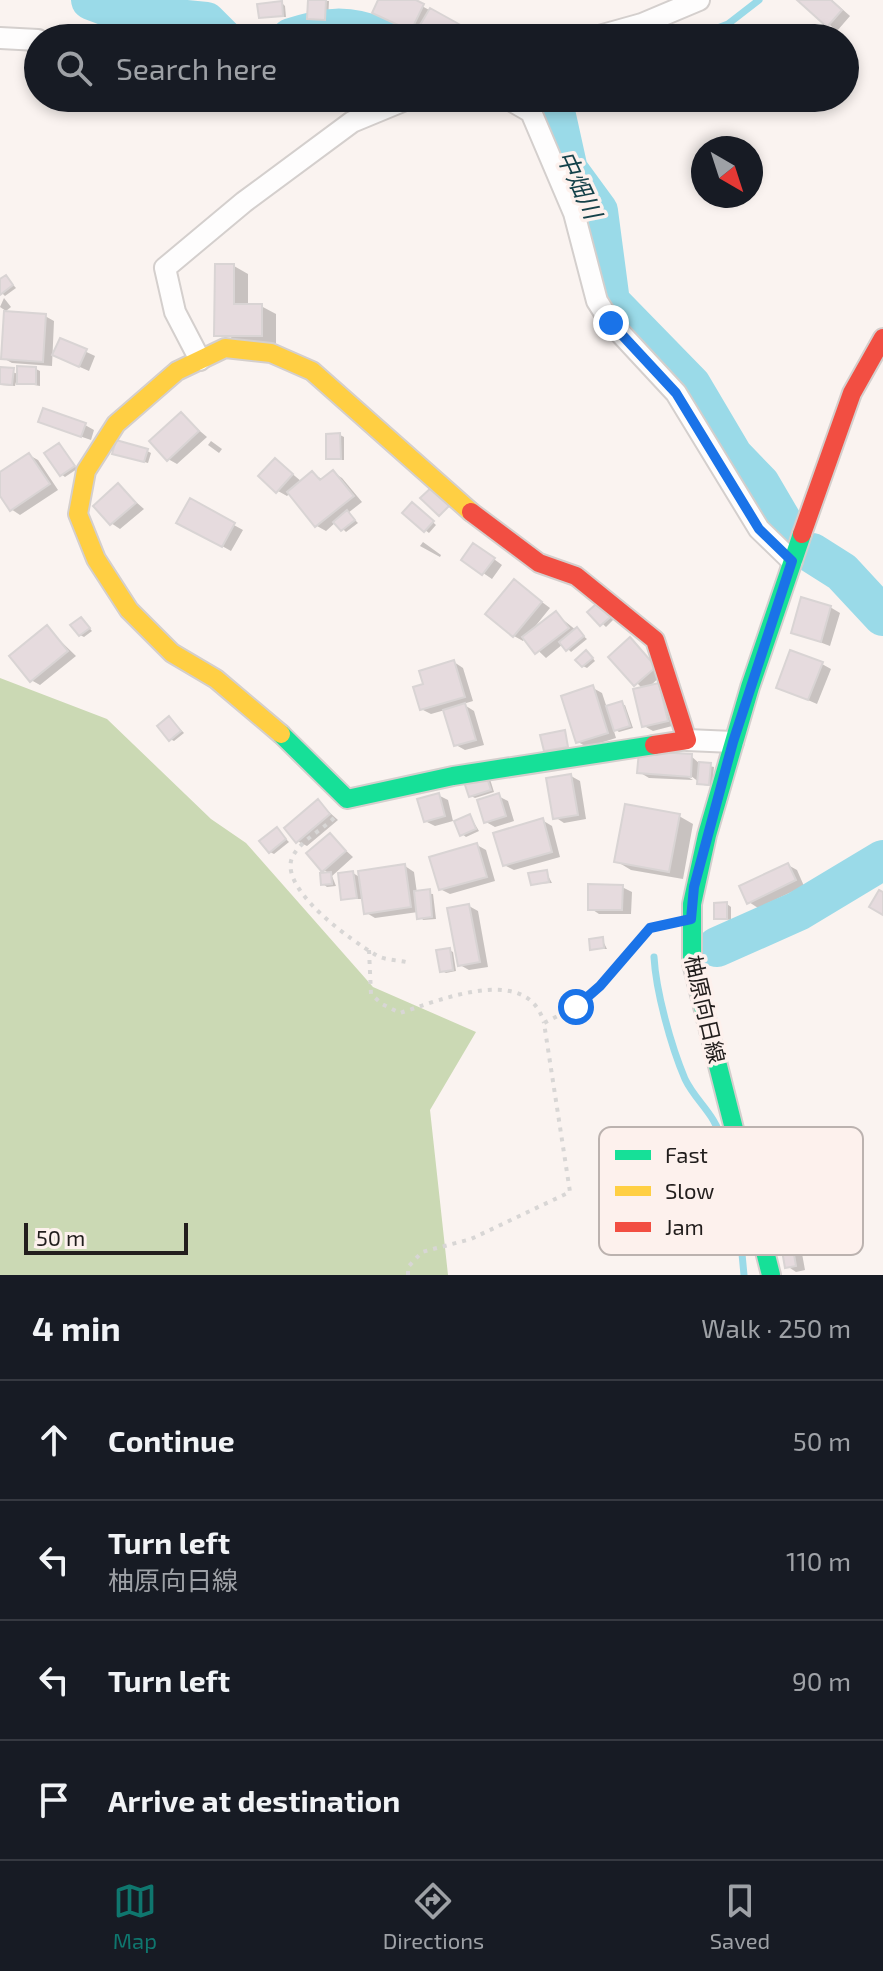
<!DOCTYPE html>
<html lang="en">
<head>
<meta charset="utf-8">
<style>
	:root { --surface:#171b24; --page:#20242c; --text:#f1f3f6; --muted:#9ea1a6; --line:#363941; --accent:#0f766e }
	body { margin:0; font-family:"Exo 2","Noto Sans JP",sans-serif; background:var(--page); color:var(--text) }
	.compass { position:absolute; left:691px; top:136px; width:72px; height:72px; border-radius:50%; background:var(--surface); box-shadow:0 4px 12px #0003; rotate:141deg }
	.scale { position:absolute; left:24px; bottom:20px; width:164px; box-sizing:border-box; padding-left:8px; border:4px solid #221e1d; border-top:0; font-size:22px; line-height:28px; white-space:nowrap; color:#221e1d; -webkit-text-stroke:6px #fdf1ed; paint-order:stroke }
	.stop { position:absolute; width:24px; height:24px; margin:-18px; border:6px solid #1a73e8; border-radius:50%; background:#fff }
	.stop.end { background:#1a73e8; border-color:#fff; box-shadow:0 2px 8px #0008 }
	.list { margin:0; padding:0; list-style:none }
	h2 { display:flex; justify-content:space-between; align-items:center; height:104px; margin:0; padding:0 32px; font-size:34px }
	h2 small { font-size:26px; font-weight:400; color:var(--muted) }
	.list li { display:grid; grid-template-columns:52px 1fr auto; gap:24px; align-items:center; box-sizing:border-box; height:120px; padding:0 32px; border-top:2px solid var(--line) }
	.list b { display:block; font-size:30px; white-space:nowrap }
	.list p { margin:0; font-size:26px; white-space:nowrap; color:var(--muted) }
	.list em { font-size:26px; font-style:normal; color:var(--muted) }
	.icon { flex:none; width:44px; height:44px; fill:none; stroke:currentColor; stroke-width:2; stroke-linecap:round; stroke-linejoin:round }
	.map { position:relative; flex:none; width:883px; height:1275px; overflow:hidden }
	.search { position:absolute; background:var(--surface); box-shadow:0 4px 12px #0003; left:24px; right:24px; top:24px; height:88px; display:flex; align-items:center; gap:20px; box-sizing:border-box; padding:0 28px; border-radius:44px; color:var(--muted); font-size:30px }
	.sheet { height:584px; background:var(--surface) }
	nav { display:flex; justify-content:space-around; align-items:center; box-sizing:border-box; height:112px; border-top:2px solid var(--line); background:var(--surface); font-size:22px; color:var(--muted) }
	nav a { display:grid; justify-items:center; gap:4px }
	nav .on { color:var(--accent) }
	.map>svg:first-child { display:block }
	.forest { fill:#cbd9b4 }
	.shadow { fill:#0003 }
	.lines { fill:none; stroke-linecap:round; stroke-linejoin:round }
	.stream { stroke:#9adae8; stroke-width:7 }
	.river { stroke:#9adae8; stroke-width:40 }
	.building { fill:#e6dbde; stroke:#d9d4d4; stroke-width:2 }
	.street-casing { stroke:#d4cfcd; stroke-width:24 }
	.fast-casing { stroke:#d4cfcd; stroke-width:22 }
	.slow-casing { stroke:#d4cfcd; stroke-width:22 }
	.jam-casing { stroke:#d4cfcd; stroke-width:22 }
	.path { stroke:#d8d6d5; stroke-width:4; stroke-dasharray:4 6; stroke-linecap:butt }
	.street { stroke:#fefdfd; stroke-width:20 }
	.fast { stroke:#16e098; stroke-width:18 }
	.slow { stroke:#ffcf43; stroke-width:18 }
	.jam { stroke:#f24e42; stroke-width:18 }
	.route { stroke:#1a73e8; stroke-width:10 }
	.labels { text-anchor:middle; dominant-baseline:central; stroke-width:7; stroke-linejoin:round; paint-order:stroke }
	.street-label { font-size:22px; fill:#221e1d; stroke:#fdf1ed }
	.water-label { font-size:24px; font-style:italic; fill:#154149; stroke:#fdf1ed }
	.key { fill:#fdf1ed; stroke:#bbb2af; stroke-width:2 }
	.key-label { font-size:22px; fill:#221e1d }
</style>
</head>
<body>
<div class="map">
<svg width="883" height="1275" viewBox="0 0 883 1275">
	<rect width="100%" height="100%" fill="#faf3f0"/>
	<path class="forest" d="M 0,678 L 107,719 L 211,819 L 246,843 L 373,987 L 476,1032 L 430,1110 L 448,1275 L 0,1275 Z"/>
	<path class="shadow" d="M 310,0 L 329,1 L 328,21 L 309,18 Z
		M 380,0 L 411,0 L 480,38 L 447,38 L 425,26 L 421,34 L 384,17 Z
		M 800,0 L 832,0 L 850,16 L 837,31 Z
		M 282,3 L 285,6 L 286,17 L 261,17 Z
		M 234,266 L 248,274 L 248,306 L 261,306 L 276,314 L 276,343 L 231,343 Z
		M 6,277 L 16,288 L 5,296 L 0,291 L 0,282 Z
		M 4,298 L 11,307 L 6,311 L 0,307 Z
		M 45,316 L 54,321 L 52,366 L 12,363 L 3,358 Z
		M 61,340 L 95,356 L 89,371 L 64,360 Z
		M 0,369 L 19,374 L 36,369 L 40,371 L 40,386 L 16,382 L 15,386 L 1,385 Z
		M 181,415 L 207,437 L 177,464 L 168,459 Z
		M 85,425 L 94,430 L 91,440 L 50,426 Z
		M 340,435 L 344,437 L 344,460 L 332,460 L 328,458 Z
		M 211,441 L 222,449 L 219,453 L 208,445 Z
		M 59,445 L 77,469 L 65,477 L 61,474 Z
		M 147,451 L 151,453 L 148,463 L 119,455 Z
		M 29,455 L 38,460 L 58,490 L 20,515 L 11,509 L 0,493 L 0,474 Z
		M 276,460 L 302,482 L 313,474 L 322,479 L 333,472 L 342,478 L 362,502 L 348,513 L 358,523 L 346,532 L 336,522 L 326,531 L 317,526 L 290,493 L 287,496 L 278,491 Z
		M 118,486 L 144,509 L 120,529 L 111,523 Z
		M 190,501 L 243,530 L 231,551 L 179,522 Z
		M 416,507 L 436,525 L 429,533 L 425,530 Z
		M 423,542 L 441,555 L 440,557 L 420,546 Z
		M 483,551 L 502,565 L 492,579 L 464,560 Z
		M 514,581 L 550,608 L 533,629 L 556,614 L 587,639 L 571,652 L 563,644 L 546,658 L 525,638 L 523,641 L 514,636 L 488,614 Z
		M 830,607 L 840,613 L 830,646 L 793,632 Z
		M 590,612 L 617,616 L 606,627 Z
		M 81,619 L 92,631 L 84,637 L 80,635 Z
		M 47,628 L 76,656 L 40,685 L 31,680 Z
		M 630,640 L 664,673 L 648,688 L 676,725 L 653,731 L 644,726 L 643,689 L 611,657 Z
		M 590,655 L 595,661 L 587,668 L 583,666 Z
		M 454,662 L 463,668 L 473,701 L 463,704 L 474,711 L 484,745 L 465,750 L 456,745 L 445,710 L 431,714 L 421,709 L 425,685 Z
		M 822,664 L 831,669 L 817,704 L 778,687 Z
		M 593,688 L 602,693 L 607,708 L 625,705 L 633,728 L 619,732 L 613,728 L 616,738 L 587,747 L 578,742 Z
		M 170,718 L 184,733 L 174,741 L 170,739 Z
		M 691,756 L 700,764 L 714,767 L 712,786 L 703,785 L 683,770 L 681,773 L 693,780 L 649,778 L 639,772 Z
		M 571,776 L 580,781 L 586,819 L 564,823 L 555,817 Z
		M 490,779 L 494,792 L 475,798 L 471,796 Z
		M 438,795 L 448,800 L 453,821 L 435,826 L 425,821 Z
		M 498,796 L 508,801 L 514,821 L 495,827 L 486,822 Z
		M 318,802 L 338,820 L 307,846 L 297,841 Z
		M 470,816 L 479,831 L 466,837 L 462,834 Z
		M 679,816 L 693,824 L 683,879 L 631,870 L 616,861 Z
		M 542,820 L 552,826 L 560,857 L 514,870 L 504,865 Z
		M 277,830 L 289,842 L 274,854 L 270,852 Z
		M 330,836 L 353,857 L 332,876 L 336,886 L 327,887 L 323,884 L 330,874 L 324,870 Z
		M 477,845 L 486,850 L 495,881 L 450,894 L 440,889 Z
		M 788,865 L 797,870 L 804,886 L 758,908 L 749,902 Z
		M 405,866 L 414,872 L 417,893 L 433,894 L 436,919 L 423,920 L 418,912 L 375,918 L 365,912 L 364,899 L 343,899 L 353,873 L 361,878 Z
		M 546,872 L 552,883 L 533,884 Z
		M 622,887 L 632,892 L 631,914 L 599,914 L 590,908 Z
		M 727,904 L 731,907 L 731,920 L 716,918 Z
		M 469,906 L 478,911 L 488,967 L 469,970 L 460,965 Z
		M 602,939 L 607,949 L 592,949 Z
		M 449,950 L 453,952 L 456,971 L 446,973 L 442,971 Z
		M 788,1221 L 797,1226 L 805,1270 L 796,1272 L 787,1266 Z"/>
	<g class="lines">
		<path class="stream" d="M 691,38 L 728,24 L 759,0
			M 654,957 C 656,992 671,1046 685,1079 C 696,1102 715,1113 723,1143
			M 736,1190 L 744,1275"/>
		<path class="river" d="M 91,0 L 128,14 L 206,22 L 222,38
			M 291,38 C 325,27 348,24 381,38
			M 548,98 L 553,102 L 568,170 L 598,211 L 610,302 L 691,385 L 733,456 L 760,484 L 790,535
			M 812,553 L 842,572 L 883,616
			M 717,947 L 798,911 L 883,860"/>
	</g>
	<path class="building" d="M 308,0 L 326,0 L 325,20 L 307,19 Z
		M 378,0 L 416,0 L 424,4 L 411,31 L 372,13 Z
		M 797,0 L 831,0 L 842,10 L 827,27 Z
		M 282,1 L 283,16 L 259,18 L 257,4 Z
		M 430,8 L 475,33 L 472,38 L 443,38 L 420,25 Z
		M 215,264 L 234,264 L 234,304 L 262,304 L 262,336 L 214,336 Z
		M 6,275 L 13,285 L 0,295 L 0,279 Z
		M 4,311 L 46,314 L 43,362 L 1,359 Z
		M 60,338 L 87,349 L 79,367 L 52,355 Z
		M 17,366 L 36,367 L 36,384 L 17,384 Z
		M 0,367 L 14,368 L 12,385 L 0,384 Z
		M 43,408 L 86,423 L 81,437 L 38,422 Z
		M 181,412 L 199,431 L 167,461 L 149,441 Z
		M 340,433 L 341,459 L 326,459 L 326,434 Z
		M 116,440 L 148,449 L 144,462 L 112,454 Z
		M 59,443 L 75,466 L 60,476 L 44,453 Z
		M 29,453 L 50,484 L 10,511 L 0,496 L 0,472 Z
		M 275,458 L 293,474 L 276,493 L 258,476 Z
		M 333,470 L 354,496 L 315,527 L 287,492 L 312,471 L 320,480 Z
		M 118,483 L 136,503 L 110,525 L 93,506 Z
		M 432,487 L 450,505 L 439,516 L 420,498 Z
		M 190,498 L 235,523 L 222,547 L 176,523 Z
		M 412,502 L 434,521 L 424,532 L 402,513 Z
		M 347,510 L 355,520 L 341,531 L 333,522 Z
		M 473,543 L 495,558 L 482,575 L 461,560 Z
		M 514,579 L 542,602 L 513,637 L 485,614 Z
		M 801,597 L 831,606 L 821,642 L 791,633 Z
		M 602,599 L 615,613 L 600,626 L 587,612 Z
		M 556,611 L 569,628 L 535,654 L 522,637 Z
		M 81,617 L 90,628 L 79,636 L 70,625 Z
		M 47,625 L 68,651 L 30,682 L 9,656 Z
		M 577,627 L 584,636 L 566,651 L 559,642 Z
		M 630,637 L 656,667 L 634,686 L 608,657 Z
		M 586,650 L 593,658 L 582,667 L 575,660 Z
		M 790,650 L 823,662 L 808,700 L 776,688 Z
		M 454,660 L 465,697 L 420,710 L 413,687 L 423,684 L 419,671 Z
		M 659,683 L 668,721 L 642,727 L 633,689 Z
		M 593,685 L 608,733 L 576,743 L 561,696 Z
		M 622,701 L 630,726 L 614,731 L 606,706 Z
		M 465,703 L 476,740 L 454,746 L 443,710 Z
		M 169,716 L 181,731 L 169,741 L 157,726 Z
		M 565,730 L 568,747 L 544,751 L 540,735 Z
		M 639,751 L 692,754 L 691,777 L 637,773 Z
		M 699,762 L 711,763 L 709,785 L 697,784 Z
		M 571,774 L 578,815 L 553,819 L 546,778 Z
		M 486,775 L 491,790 L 469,797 L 464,782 Z
		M 439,793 L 445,816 L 424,822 L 417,799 Z
		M 499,793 L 506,816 L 484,823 L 477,800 Z
		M 318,799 L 330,814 L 296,843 L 284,828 Z
		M 625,804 L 680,814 L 669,872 L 614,862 Z
		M 470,814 L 476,829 L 460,836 L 454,821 Z
		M 543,818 L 552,852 L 503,866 L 493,833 Z
		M 277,827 L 286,839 L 269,853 L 259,841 Z
		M 330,833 L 346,851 L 322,872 L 306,853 Z
		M 477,843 L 487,877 L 439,890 L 429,857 Z
		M 788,863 L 796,880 L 747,904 L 739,886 Z
		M 405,864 L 411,907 L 364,914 L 358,871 Z
		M 547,870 L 549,882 L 531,885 L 528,873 Z
		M 353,871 L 357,898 L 341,900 L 338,873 Z
		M 331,872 L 332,884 L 321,885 L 320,873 Z
		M 588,884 L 623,885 L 622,910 L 588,910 Z
		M 430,889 L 432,917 L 417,919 L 414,891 Z
		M 879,890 L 883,892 L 883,915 L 869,907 Z
		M 727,902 L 727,919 L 714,919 L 714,903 Z
		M 469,904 L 480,962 L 458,966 L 447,908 Z
		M 603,937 L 604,948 L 590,950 L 589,939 Z
		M 450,948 L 453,970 L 440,972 L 436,950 Z
		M 788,1219 L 796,1266 L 785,1268 L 777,1221 Z"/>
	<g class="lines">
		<g class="street-casing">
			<path id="street" d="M 0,38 L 38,40
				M 592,38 L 642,24 L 699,0
				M 456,98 L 469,98
				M 507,98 L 531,112 L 574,213 L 597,301 L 611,323 L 676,393 L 759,529 L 792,561
				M 200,360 L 175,312 L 165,268 L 244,202 L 352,122 L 410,98
				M 687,740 L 733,742"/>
		</g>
		<g class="fast-casing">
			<path id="fast" d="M 281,734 L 347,799 L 453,776 L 654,745
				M 771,1275 L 692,963 L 692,904 L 707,835 L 750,687 L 802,534"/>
		</g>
		<g class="slow-casing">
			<path id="slow" d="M 225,348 L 271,353 L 312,371 L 471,512
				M 225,348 L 177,371 L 116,424 L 86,471 L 78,514 L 96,559 L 129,610 L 172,653 L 216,679 L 281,734"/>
		</g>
		<g class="jam-casing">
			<path id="jam" d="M 471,512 L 539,563 L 576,576 L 655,640 L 687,740 L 654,745
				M 802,534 L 852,393 L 883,338"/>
		</g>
		<path class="path" d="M 334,818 C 321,831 296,843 291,861 C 284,893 352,941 376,955 C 384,960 397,960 406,962
			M 369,950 L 371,994 L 382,1004 L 400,1013 C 440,1000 528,963 544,1023
			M 408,1275 L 408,1267 L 422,1252 L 471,1239 L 570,1192 L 544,1023 C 564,1013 581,1004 598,989 C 620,968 633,932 665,925"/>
		<use href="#street" class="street"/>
		<use href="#fast" class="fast"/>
		<use href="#slow" class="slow"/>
		<use href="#jam" class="jam"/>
	</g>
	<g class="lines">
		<path class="route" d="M 576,1007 L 600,986 L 650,928 L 691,919 L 694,887 L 733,742 L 792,561 L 759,529 L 676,393 L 611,323"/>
	</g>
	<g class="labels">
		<g class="street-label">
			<text transform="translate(706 1009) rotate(77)">柚原向日線</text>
		</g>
		<g class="water-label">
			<text transform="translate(580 184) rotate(65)">中畑川</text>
		</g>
	</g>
	<rect x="599" y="1127" width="264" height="128" rx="12" class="key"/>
	<rect x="615" y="1150" width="36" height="10" fill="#16e098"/>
	<rect x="615" y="1186" width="36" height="10" fill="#ffcf43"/>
	<rect x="615" y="1222" width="36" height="10" fill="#f24e42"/>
	<g class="key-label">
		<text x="665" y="1163">Fast</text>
		<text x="665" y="1199">Slow</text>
		<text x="665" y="1235">Jam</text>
	</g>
</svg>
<svg class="compass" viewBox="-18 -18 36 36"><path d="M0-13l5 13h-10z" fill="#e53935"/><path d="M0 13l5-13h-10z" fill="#9ea1a6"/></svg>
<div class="scale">50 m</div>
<div class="stop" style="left:576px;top:1007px"></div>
<div class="stop end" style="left:611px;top:323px"></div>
<div class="search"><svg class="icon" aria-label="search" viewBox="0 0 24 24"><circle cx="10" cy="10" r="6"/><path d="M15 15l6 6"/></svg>Search here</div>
</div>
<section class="sheet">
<h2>4 min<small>Walk · 250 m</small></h2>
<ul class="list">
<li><svg class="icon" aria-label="ahead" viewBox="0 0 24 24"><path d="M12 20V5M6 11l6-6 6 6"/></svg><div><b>Continue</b></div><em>50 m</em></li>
<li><svg class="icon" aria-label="left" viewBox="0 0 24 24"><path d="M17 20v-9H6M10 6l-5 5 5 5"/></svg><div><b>Turn left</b><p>柚原向日線</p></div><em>110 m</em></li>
<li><svg class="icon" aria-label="left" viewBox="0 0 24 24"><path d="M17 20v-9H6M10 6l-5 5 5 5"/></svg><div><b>Turn left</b></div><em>90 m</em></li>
<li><svg class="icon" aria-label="arrive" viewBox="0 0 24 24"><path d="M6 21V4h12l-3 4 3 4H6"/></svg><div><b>Arrive at destination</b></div></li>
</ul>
</section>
<nav>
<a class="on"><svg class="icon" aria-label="map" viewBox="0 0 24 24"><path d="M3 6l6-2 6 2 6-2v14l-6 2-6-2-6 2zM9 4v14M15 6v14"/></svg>Map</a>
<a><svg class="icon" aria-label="directions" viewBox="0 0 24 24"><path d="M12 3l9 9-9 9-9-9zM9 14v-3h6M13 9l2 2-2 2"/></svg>Directions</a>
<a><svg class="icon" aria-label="saved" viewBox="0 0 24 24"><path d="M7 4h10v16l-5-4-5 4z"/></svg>Saved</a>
</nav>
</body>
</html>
